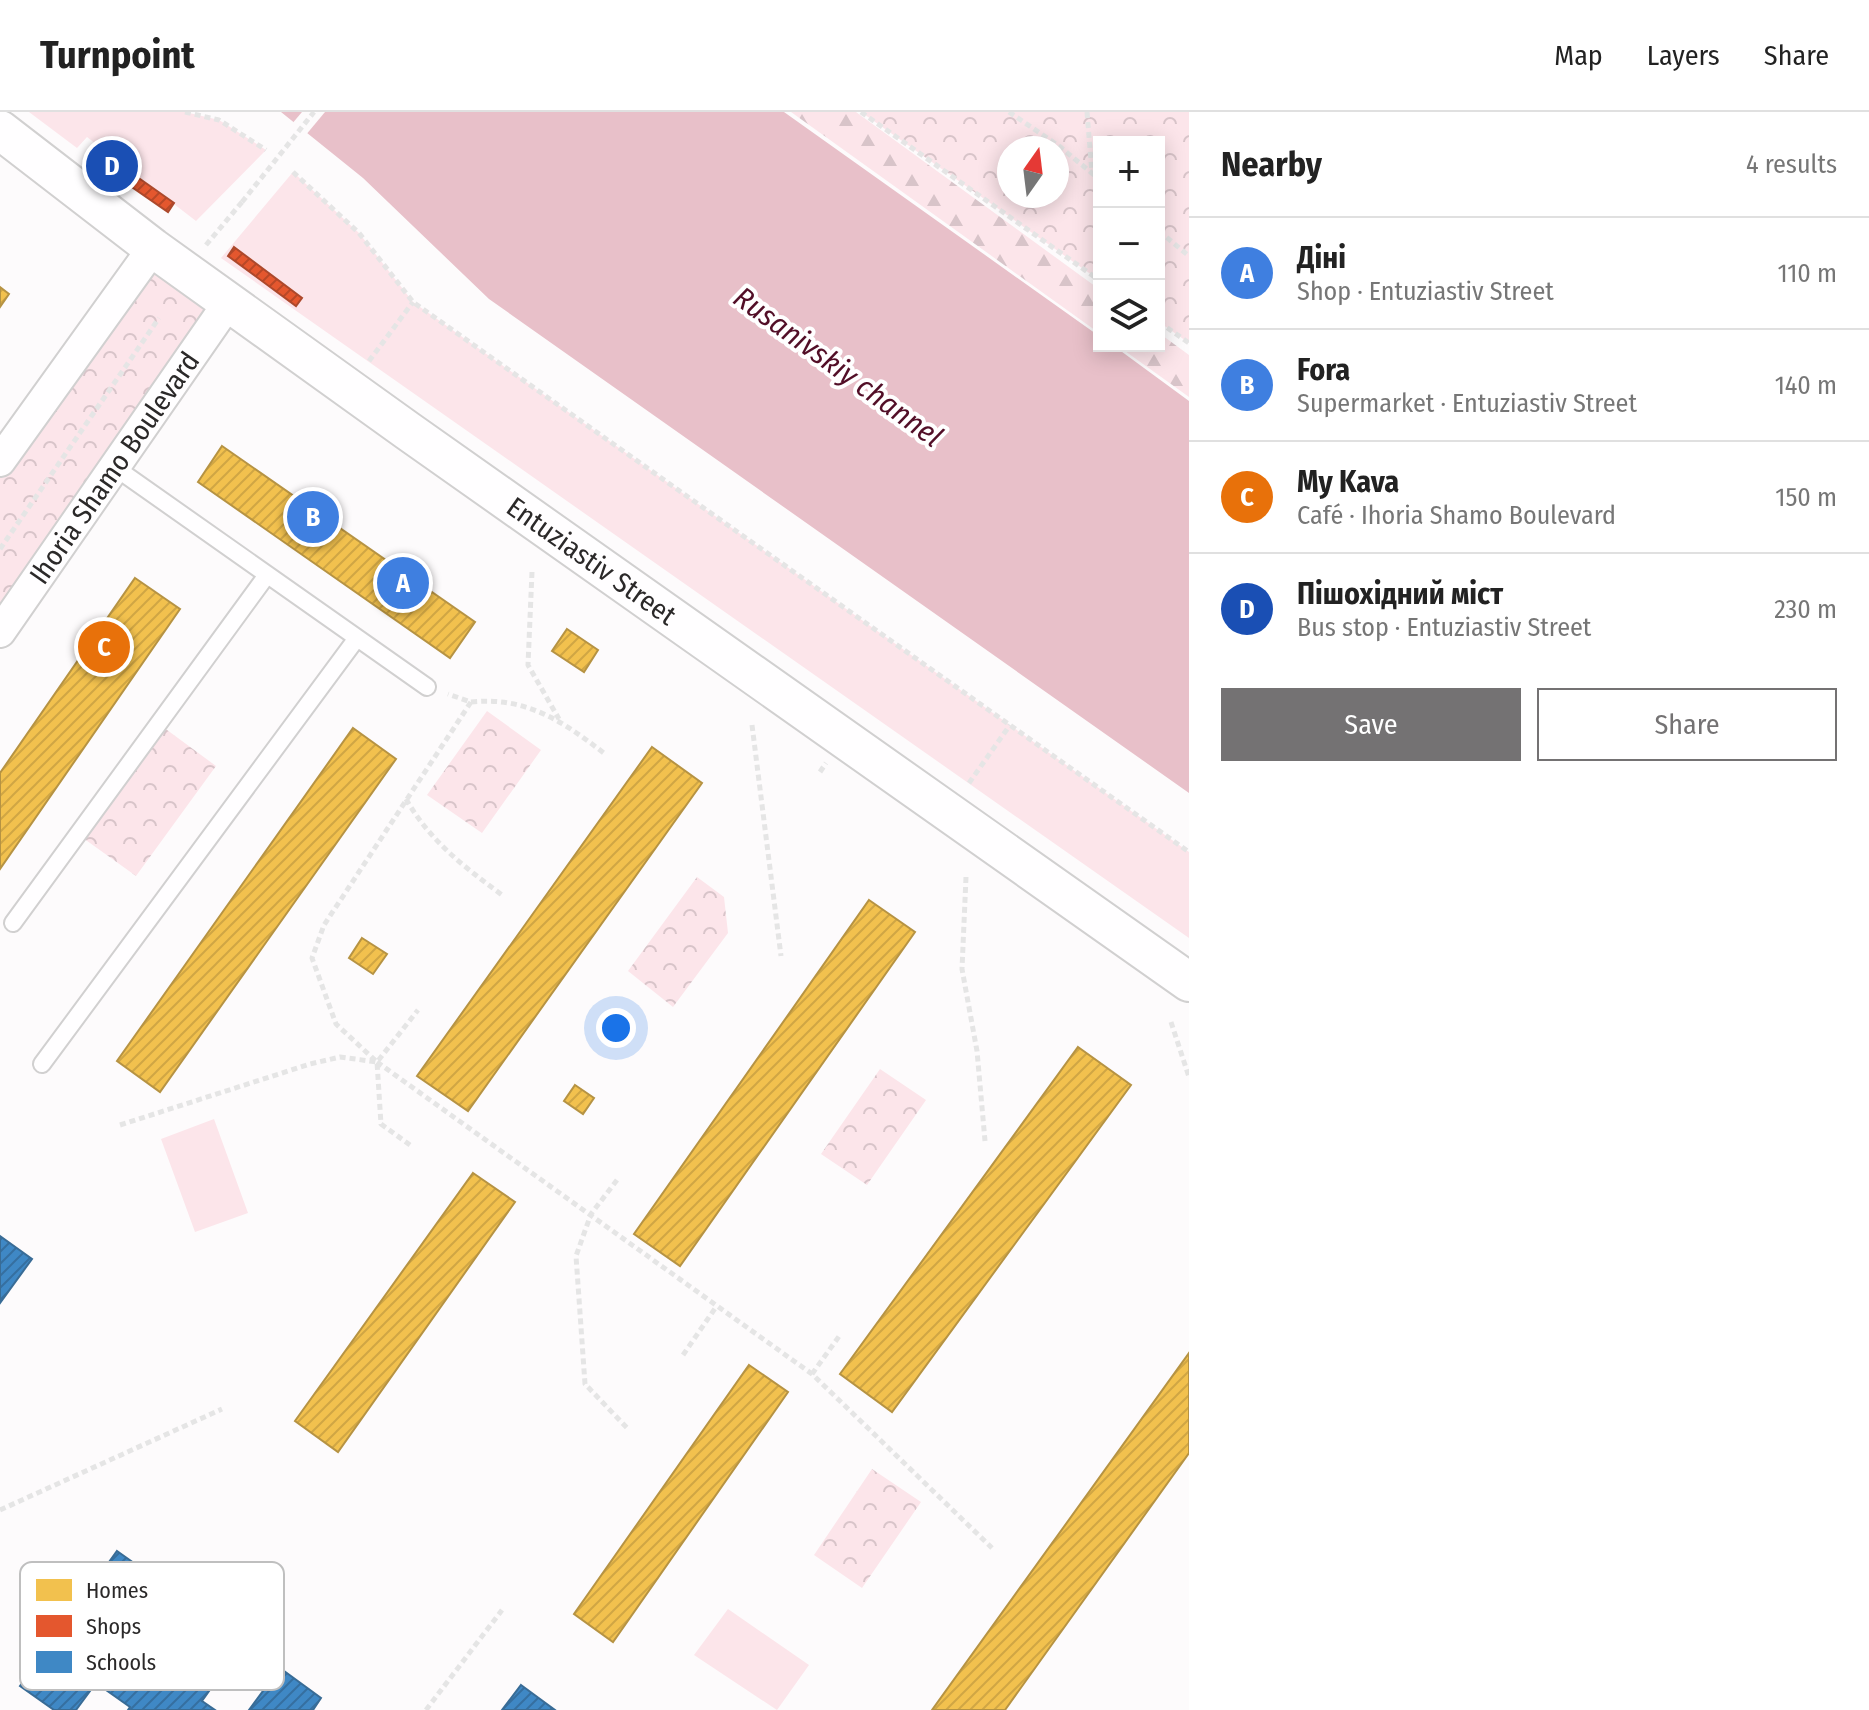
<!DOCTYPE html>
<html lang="en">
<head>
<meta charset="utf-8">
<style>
	:root { --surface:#fff; --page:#f6f6f6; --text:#222; --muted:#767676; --line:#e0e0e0; --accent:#747273 }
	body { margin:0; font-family:"Fira Sans Condensed",sans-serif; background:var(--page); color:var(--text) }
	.controls { position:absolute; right:24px; top:24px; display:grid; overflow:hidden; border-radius:0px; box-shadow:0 4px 20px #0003 }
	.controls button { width:72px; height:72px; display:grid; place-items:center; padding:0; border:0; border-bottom:2px solid var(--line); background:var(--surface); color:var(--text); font:40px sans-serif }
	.compass { position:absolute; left:997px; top:24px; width:72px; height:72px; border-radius:50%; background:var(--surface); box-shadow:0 4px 20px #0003; rotate:14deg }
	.you { position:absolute; left:616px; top:916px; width:28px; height:28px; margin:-20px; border:6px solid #fff; border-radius:50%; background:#1a73e8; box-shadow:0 0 0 12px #1a73e833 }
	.badge { display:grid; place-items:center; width:52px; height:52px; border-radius:50%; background:var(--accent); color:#fff; font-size:26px; font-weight:700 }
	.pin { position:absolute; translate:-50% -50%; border:4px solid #fff; box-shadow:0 2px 8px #0006 }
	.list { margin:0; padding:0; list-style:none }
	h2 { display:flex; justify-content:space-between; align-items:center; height:104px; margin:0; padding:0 32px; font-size:34px }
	h2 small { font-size:26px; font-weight:400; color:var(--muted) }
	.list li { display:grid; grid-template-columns:52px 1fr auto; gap:24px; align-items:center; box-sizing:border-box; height:112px; padding:0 32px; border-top:2px solid var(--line) }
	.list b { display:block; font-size:30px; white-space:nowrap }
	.list p { margin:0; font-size:26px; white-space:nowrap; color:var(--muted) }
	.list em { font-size:26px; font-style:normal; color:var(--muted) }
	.actions { display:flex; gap:16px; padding:24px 32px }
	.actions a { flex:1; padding:18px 0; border:2px solid var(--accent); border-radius:0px; text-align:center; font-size:28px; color:var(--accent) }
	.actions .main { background:var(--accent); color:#fff }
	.icon { flex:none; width:44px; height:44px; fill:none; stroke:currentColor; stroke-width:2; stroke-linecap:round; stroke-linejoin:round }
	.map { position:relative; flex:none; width:1189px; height:1598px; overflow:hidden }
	header { display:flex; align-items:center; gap:48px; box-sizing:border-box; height:112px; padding:0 40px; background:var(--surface); border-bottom:2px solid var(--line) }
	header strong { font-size:38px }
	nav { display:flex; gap:44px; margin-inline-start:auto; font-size:28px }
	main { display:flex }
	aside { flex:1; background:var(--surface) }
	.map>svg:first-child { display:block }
	.grass { fill:#fce5ea }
	.forest { fill:url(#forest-firs) }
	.park { fill:url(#park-crowns); fill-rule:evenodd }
	.water { fill:#e8c0c9 }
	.pier { fill:#fdfbfc }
	.homes { fill:url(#homes-hatch); stroke:#b69343; stroke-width:2 }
	.shops { fill:url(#shops-hatch); stroke:#ac492c; stroke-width:2 }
	.schools { fill:url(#schools-hatch); stroke:#396c96; stroke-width:2 }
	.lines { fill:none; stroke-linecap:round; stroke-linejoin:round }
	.service-casing { stroke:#d1d0d0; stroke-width:20 }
	.minor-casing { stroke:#d1d0d0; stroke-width:34 }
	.tertiary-casing { stroke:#d1d0d0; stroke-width:42 }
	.path { stroke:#e5e5e5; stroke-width:5; stroke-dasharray:6 4; stroke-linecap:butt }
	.service { stroke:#fffeff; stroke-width:16 }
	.minor { stroke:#fffeff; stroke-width:30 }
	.tertiary { stroke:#fffeff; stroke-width:38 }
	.path-bridge { stroke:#e5e5e5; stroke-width:5; stroke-dasharray:6 4; stroke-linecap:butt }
	.labels { text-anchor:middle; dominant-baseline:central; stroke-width:8; stroke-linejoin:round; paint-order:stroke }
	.street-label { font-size:28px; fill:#2b2929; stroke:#fff }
	.water-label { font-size:30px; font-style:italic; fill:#520e27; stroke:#fff }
	.key { fill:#fff; stroke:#bfbfbf; stroke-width:2 }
	.key-label { font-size:22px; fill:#2b2929 }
</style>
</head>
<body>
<header>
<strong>Turnpoint</strong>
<nav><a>Map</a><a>Layers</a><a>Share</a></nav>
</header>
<main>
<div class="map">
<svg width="1189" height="1598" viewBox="0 0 1189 1598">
	<defs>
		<pattern id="forest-firs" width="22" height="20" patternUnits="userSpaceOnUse" patternTransform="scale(2)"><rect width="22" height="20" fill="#fce5ea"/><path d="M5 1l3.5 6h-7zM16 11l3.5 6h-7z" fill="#d8c4c9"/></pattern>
		<pattern id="park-crowns" width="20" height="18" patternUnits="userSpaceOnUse" patternTransform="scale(2)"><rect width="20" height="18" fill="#fce5ea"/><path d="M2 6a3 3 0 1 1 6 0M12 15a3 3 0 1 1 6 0" fill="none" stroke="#d8c4c9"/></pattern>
		<pattern id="homes-hatch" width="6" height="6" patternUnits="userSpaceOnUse" patternTransform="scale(2)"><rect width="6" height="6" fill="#f2c14e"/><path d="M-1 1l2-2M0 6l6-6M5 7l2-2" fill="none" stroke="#d0a644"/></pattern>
		<pattern id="shops-hatch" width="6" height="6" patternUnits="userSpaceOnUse" patternTransform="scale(2)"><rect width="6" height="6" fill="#e4572e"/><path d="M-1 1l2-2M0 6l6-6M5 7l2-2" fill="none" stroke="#b94827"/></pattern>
		<pattern id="schools-hatch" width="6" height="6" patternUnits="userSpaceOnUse" patternTransform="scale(2)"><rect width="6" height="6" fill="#3f88c5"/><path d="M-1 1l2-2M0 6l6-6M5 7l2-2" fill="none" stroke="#356fa0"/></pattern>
	</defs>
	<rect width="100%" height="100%" fill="#fdfbfc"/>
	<path class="grass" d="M 29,0 L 185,0 L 219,8 L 266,38 L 196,109 L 87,25 L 77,36 Z
		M 293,60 L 359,121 L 413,190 L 1189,740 L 1189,826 L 221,146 Z
		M 214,1007 L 248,1101 L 195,1120 L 161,1027 Z
		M 728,1497 L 809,1553 L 777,1598 L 694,1543 Z"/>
	<path class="forest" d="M 791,0 L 856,0 L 1099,177 L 1099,221 Z
		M 1159,221 L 1189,243 L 1189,285 L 1118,234 L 1159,234 Z"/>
	<path class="park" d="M 861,0 L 1189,0 L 1189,231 L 1159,210 L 1159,30 L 1099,30 L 1099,168 ZM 1057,36 L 1057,84 L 1009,84 L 1009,36 Z
		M 153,136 L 229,190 L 0,520 L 0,351 Z
		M 487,599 L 541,638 L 482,721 L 427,683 Z
		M 163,615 L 216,654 L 136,764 L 83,726 Z
		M 697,765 L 724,785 L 728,821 L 673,895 L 628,859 Z
		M 880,957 L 926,988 L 867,1073 L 821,1042 Z
		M 872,1357 L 921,1390 L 862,1476 L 814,1443 Z"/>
	<path class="water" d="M 281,0 L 784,0 L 1099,224 L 1099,234 L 1114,234 L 1189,289 L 1189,681 L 489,187 L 363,66 Z"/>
	<path class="pier" d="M 302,0 L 325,0 L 305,24 L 291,13 Z"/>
	<path class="homes" d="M 0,175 L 9,182 L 0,195 Z
		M 222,334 L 475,510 L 450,546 L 198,370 Z
		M 135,466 L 180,497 L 0,757 L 0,661 Z
		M 567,517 L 598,538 L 584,560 L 552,539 Z
		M 353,616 L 396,647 L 160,980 L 117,949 Z
		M 652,635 L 702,671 L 468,999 L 417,964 Z
		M 869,788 L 915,820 L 680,1154 L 634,1122 Z
		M 362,826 L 387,842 L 373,862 L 349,846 Z
		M 1078,935 L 1131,973 L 892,1300 L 840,1262 Z
		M 575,973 L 594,986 L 583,1002 L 564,989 Z
		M 473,1061 L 515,1090 L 338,1340 L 295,1309 Z
		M 1189,1241 L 1189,1341 L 1005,1598 L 932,1598 Z
		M 749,1253 L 788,1280 L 613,1530 L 574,1502 Z"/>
	<path class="shops" d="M 133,62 L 174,91 L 168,100 L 126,71 Z
		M 234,135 L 302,186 L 296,194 L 228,144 Z"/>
	<path class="schools" d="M 0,1124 L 32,1147 L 0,1191 Z
		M 117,1439 L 162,1471 L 117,1533 L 154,1561 L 212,1481 L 256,1513 L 202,1589 L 215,1598 L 128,1598 L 130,1595 L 96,1571 L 76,1598 L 54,1598 L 20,1574 Z
		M 280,1556 L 321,1586 L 313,1598 L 249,1598 Z
		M 521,1573 L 555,1598 L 502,1598 Z"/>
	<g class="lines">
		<g class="service-casing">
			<path id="service" d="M 113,354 L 427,575
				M 13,811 L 267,463
				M 42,952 L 357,526"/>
		</g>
		<g class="minor-casing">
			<g id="minor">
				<path d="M 0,349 L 153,136"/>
				<path id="s1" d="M 0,520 L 229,190"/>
			</g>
		</g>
		<g class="tertiary-casing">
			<g id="tertiary">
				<path id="s2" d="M 0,18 L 153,136 L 408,319 L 1189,870"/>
			</g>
		</g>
		<path class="path" d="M 185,0 L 219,8 L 266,38
			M 861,0 L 1099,168
			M 1009,0 L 1059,34 L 1099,67
			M 1087,0 L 1092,61
			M 293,60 L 359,121 L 413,190 L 1189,740
			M 1159,119 L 1189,144
			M 206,133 L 242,90
			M 1159,210 L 1189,231
			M 369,249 L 413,190
			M 0,437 L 159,206
			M 532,460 L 528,553 L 559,607
			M 471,590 C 526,584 564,610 605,642
			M 752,613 L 781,844
			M 820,660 L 826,651
			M 969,671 L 1010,613
			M 406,687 C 430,729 463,754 502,783
			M 966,765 L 962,857 L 977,939 L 985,1029
			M 1171,910 L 1189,965
			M 377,950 L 812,1262 L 992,1436
			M 120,1013 L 310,952 L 340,945 L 377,950 L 418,898
			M 410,1033 L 381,1012 L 377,950 L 336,912 L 312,846 L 324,813 L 471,590 L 448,582
			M 617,1068 L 591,1102 L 576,1144 L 585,1272 L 629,1318
			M 683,1243 L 716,1195
			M 812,1262 L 840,1223
			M 0,1398 L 222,1297
			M 426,1598 L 502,1498"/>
		<use href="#service" class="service"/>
		<use href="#minor" class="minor"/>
		<use href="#tertiary" class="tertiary"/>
		<path class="path-bridge" d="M 242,90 L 314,0"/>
	</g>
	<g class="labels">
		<g class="street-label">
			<text stroke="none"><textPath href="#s1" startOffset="200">Ihoria Shamo Boulevard</textPath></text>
			<text stroke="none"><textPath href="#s2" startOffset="732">Entuziastiv Street</textPath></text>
		</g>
		<g class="water-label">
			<text transform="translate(838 255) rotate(36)">Rusanivskiy channel</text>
		</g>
	</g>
	<rect x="20" y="1450" width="264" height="128" rx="12" class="key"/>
	<rect x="36" y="1467" width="36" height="22" fill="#f2c14e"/>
	<rect x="36" y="1503" width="36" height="22" fill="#e4572e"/>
	<rect x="36" y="1539" width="36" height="22" fill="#3f88c5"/>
	<g class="key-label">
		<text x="86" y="1486">Homes</text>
		<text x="86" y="1522">Shops</text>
		<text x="86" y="1558">Schools</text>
	</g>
</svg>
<div class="controls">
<button>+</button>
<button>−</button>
<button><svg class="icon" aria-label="layers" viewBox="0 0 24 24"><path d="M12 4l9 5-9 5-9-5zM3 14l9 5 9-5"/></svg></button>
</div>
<svg class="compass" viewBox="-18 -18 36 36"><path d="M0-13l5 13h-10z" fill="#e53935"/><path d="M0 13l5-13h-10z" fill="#767676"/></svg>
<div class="you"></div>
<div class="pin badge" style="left:403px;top:471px;background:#3f7fe0">A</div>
<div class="pin badge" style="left:313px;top:405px;background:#3f7fe0">B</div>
<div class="pin badge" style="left:104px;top:535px;background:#e8710a">C</div>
<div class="pin badge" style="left:112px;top:54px;background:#1a4fb4">D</div>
</div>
<aside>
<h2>Nearby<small>4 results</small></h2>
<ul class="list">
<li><span class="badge" style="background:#3f7fe0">A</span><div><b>Діні</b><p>Shop · Entuziastiv Street</p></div><em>110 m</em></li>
<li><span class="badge" style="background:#3f7fe0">B</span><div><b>Fora</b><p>Supermarket · Entuziastiv Street</p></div><em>140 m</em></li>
<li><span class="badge" style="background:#e8710a">C</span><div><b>My Kava</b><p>Café · Ihoria Shamo Boulevard</p></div><em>150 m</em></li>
<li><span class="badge" style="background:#1a4fb4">D</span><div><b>Пішохідний міст</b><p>Bus stop · Entuziastiv Street</p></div><em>230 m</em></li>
</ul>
<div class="actions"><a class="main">Save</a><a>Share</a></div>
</aside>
</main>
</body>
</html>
